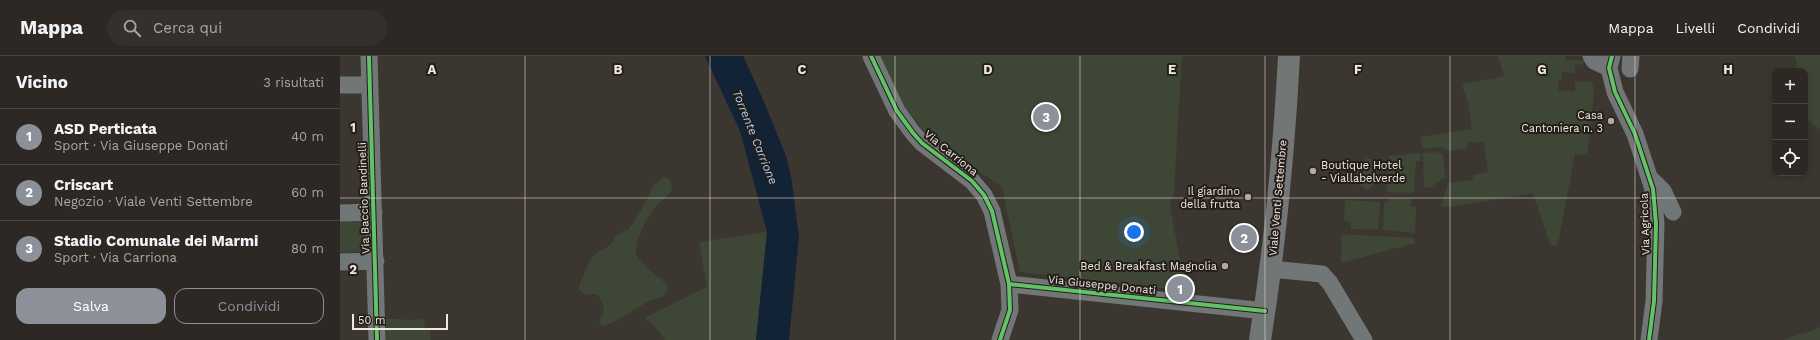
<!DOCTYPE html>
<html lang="it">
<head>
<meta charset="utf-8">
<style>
	:root { --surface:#2d2824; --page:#35302c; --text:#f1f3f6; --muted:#a7a6a6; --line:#484441; --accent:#8c9099 }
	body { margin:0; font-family:"Work Sans",sans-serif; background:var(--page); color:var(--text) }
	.controls { position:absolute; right:12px; top:12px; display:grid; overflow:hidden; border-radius:8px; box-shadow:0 2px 6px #0003 }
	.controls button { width:36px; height:36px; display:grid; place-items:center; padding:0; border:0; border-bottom:1px solid var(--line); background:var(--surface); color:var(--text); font:20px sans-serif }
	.scale { position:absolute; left:12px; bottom:10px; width:96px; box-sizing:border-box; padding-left:4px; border:2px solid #f0e7e1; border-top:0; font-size:11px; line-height:14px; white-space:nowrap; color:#f0e7e1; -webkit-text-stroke:3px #241e19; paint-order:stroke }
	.you { position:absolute; left:794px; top:176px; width:14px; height:14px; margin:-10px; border:3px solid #fff; border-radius:50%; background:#1a73e8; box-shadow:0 0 0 6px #1a73e833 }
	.badge { display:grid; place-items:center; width:26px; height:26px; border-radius:50%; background:var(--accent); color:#fff; font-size:13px; font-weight:700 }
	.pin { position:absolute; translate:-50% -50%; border:2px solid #fff; box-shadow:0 1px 4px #0006 }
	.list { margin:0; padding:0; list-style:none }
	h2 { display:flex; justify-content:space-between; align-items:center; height:52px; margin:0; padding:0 16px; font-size:17px }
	h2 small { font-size:13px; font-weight:400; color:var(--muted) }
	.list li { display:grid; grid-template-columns:26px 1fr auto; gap:12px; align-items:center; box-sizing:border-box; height:56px; padding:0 16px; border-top:1px solid var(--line) }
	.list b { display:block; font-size:15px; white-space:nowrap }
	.list p { margin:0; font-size:13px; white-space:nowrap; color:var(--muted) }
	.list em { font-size:13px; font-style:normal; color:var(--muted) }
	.actions { display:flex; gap:8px; padding:12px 16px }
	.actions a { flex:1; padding:9px 0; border:1px solid var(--accent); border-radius:12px; text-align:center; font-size:14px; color:var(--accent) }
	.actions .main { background:var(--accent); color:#fff }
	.icon { flex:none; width:22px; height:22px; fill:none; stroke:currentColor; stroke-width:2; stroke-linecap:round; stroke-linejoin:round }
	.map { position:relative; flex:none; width:1480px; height:284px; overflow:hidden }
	header { display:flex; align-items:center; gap:24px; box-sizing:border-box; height:56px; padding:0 20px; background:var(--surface); border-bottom:1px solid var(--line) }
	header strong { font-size:19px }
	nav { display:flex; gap:22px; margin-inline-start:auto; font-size:14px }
	.search { width:280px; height:36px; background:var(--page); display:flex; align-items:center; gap:10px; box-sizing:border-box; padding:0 14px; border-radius:22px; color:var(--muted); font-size:15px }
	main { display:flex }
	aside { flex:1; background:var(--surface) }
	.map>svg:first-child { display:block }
	.green { fill:#3e4735 }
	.water { fill:#122336 }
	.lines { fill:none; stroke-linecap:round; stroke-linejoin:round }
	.minor { stroke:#717676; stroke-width:17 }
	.major { stroke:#727674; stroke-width:22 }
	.cycleway-casing { stroke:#241e19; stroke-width:6 }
	.cycleway { stroke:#61c268; stroke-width:4 }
	.grid { fill:none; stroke:#f0e7e1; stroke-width:1; stroke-opacity:0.55 }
	.poi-dot { fill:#b1a9a3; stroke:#241e19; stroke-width:1.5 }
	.labels { text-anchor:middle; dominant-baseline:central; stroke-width:4; stroke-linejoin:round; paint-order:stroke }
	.poi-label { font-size:11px; fill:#f0e7e1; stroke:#241e19; text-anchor:end }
	.street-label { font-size:11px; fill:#f0e7e1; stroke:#241e19 }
	.water-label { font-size:12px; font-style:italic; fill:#a6cdfd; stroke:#241e19 }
	.grid-label { font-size:13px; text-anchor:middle; font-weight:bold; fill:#f0e7e1; stroke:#241e19; stroke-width:4; stroke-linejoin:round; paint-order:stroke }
</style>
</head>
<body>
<header>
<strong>Mappa</strong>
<div class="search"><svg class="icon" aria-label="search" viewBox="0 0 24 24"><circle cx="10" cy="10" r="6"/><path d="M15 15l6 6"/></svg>Cerca qui</div>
<nav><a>Mappa</a><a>Livelli</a><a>Condividi</a></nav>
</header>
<main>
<aside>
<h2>Vicino<small>3 risultati</small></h2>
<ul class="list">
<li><span class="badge">1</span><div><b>ASD Perticata</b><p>Sport · Via Giuseppe Donati</p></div><em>40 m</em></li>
<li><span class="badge">2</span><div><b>Criscart</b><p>Negozio · Viale Venti Settembre</p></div><em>60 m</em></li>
<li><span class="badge">3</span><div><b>Stadio Comunale dei Marmi</b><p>Sport · Via Carriona</p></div><em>80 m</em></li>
</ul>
<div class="actions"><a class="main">Salva</a><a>Condividi</a></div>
</aside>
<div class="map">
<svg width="1480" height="284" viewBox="0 0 1480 284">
	<rect width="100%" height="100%" fill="#3c3630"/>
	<path class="green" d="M 539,0 L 842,0 L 834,135 L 830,151 L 846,235 L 680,216 L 662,131 L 589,81 L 557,41 Z
		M 1158,0 L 1225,0 L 1226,4 L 1244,4 L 1244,8 L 1235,9 L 1235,17 L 1222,16 L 1222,25 L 1218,25 L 1218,34 L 1235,35 L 1235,26 L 1251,26 L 1253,29 L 1254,39 L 1247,99 L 1235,98 L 1218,188 L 1216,190 L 1210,188 L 1193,137 L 1110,151 L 1101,150 L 1108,127 L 1133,124 L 1133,119 L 1148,116 L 1144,86 L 1127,86 L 1127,92 L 1108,95 L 1101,91 L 1083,93 L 1080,81 L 1132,73 L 1128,47 L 1122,28 L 1157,22 L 1164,20 Z
		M 1455,0 L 1480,0 L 1480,73 L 1465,62 L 1465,15 L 1456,15 L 1457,7 Z
		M 1095,96 L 1103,98 L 1105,121 L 1091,131 L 1084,132 L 1083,97 Z
		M 1080,97 L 1081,105 L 1076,105 L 1074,137 L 1047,136 L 1049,100 Z
		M 1028,102 L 1035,106 C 1039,117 1038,129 1027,134 L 1020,129 L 1017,116 L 1021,106 Z
		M 324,121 L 330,123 C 331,127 333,130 331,135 C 328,141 320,144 316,150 C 308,158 292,190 297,200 C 304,211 319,221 328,230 L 324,240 L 309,245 L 274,266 L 262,270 L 259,265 C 267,256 264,245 256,238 L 243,238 L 239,233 L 240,227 L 248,208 L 255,198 L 270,189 L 277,179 L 289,173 L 299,158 L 314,129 Z
		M 1051,142 L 1071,143 L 1071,150 L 1076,151 L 1075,177 L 1043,174 L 1044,148 Z
		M 1005,144 L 1040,146 L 1038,174 L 1011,173 L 1011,166 L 1004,165 Z
		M 24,162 L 26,195 L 0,197 L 0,163 Z
		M 427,176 L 416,284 L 325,284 L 316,272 L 305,262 L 367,231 L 359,186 Z
		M 1002,178 L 1074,182 L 1075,187 L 1001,207 Z
		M 46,263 L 62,263 L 64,264 L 84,263 L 85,273 L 90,274 L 91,284 L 46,284 Z
		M 1480,271 L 1480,284 L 1445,284 C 1456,277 1469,278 1480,271 Z"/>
	<path class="water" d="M 365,0 L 403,0 L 422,41 L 446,100 L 451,120 L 459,181 L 449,284 L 416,284 L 427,176 L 400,75 Z"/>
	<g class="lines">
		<path class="minor" d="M 29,0 L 37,284
			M 531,0 L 557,55 L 573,77 L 582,87 L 632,125 L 644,139 L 652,155 L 669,228 L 670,254 L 660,284
			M 1251,0 L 1254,5 L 1269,12
			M 1272,0 L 1269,12 L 1275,36 L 1295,78 L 1313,133 L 1316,168 L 1314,245 L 1309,284
			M 1290,13 L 1291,0
			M 0,29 L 29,29
			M 1312,124 L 1323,135 L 1333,156
			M 0,157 L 34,156
			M 0,206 L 36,205
			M 931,213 L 982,218 L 990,227 L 1024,284
			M 669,228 L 925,255"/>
		<path class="major" d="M 920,284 C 935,190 944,95 949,0"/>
		<g class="cycleway-casing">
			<path id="cycleway" d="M 29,0 L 37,284
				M 531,0 L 557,55 L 573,77 L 582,87 L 632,125 L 644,139 L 652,155 L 669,228 L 670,254 L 660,284
				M 1272,0 L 1269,12 L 1275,36 L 1295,78 L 1313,133 L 1316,168 L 1314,245 L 1309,284
				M 669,228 L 925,255"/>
		</g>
		<use href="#cycleway" class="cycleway"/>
	</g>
	<path class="grid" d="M 185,0 L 185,284M 370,0 L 370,284M 555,0 L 555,284M 740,0 L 740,284M 925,0 L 925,284M 1110,0 L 1110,284M 1295,0 L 1295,284M 0,142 L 1480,142"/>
	<g class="poi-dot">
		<circle cx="1271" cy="65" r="4"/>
		<circle cx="973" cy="115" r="4"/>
		<circle cx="908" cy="141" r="4"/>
		<circle cx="885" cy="210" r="4"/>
	</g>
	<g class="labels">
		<g class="poi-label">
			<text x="1263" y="59">Casa<tspan x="1263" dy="13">Cantoniera n. 3</tspan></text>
			<text x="981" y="109" text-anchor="start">Boutique Hotel<tspan x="981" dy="13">- Viallabelverde</tspan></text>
			<text x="900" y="135">Il giardino<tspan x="900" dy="13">della frutta</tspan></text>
			<text x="877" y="210">Bed &amp; Breakfast Magnolia</text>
		</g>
		<g class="street-label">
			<text transform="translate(611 97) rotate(39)">Via Carriona</text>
			<text transform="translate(24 142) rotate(-92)">Via Baccio Bandinelli</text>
			<text transform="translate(938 142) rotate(-85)">Viale Venti Settembre</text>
			<text transform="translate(1305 168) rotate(-92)">Via Agricola</text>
			<text transform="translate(762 229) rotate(6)">Via Giuseppe Donati</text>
		</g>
		<g class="water-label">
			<text transform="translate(415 81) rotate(68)">Torrente Carrione</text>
		</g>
	</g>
	<g class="grid-label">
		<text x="92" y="18">A</text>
		<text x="278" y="18">B</text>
		<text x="462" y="18">C</text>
		<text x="648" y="18">D</text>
		<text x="832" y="18">E</text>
		<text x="1018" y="18">F</text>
		<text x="1202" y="18">G</text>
		<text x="1388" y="18">H</text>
		<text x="13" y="76">1</text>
		<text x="13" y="218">2</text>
	</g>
</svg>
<div class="controls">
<button>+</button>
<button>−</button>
<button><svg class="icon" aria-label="locate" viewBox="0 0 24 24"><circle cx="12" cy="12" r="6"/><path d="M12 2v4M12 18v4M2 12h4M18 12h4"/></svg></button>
</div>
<div class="scale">50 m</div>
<div class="you"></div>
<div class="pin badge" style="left:840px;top:233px">1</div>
<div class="pin badge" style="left:904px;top:182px">2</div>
<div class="pin badge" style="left:706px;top:61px">3</div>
</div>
</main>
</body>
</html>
